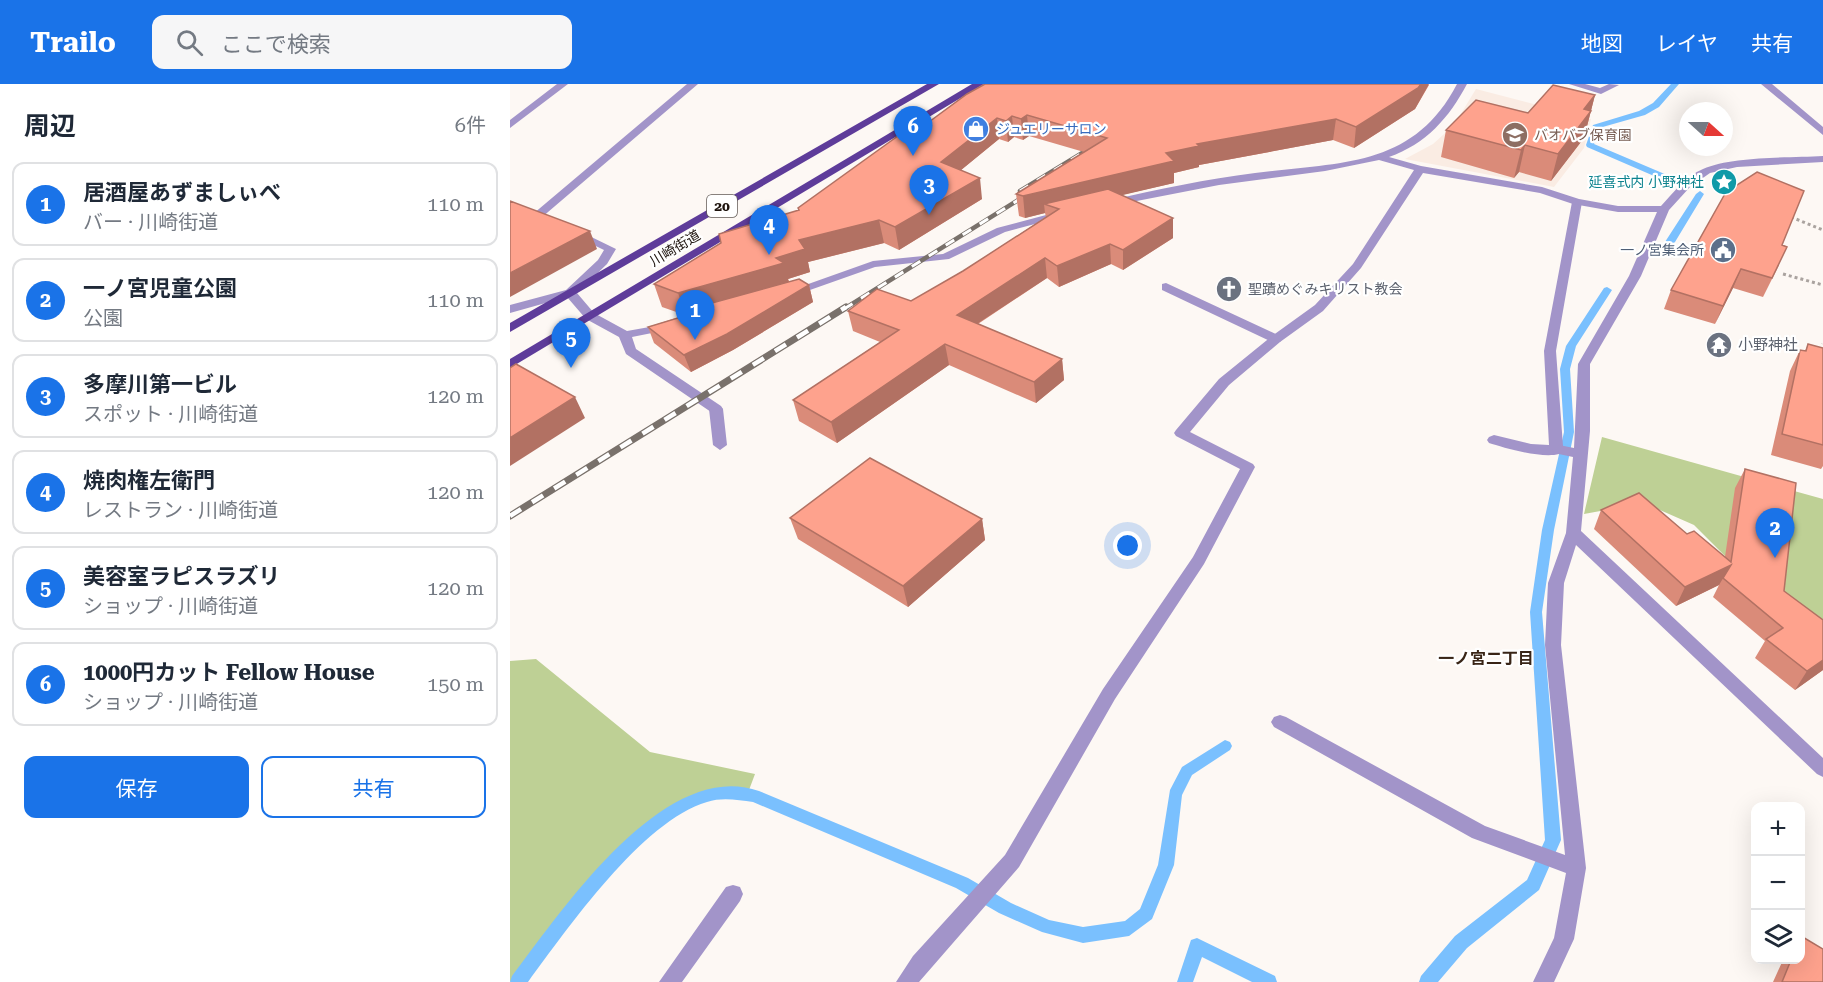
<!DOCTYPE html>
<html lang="ja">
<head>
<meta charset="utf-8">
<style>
	:root { --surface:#fff; --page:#f6f6f7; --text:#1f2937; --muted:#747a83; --line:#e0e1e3; --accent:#1a73e8 }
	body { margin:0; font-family:"Roboto Serif","Noto Sans JP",serif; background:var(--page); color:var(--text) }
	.controls { position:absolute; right:18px; bottom:18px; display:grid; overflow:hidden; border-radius:12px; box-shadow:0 6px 24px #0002 }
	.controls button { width:54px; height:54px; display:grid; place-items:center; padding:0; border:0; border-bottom:2px solid var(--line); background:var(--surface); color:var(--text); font:30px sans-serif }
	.compass { position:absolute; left:1169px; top:18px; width:54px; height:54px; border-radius:50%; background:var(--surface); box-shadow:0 6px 24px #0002; rotate:111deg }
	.you { position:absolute; left:618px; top:462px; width:21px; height:21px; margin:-15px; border:4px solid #fff; border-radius:50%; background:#1a73e8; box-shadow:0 0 0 9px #1a73e833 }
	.badge { display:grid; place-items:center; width:39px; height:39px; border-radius:50%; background:var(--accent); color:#fff; font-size:20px; font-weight:700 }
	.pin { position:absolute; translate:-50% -50px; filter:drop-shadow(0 2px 3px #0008) }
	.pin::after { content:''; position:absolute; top:32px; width:21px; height:18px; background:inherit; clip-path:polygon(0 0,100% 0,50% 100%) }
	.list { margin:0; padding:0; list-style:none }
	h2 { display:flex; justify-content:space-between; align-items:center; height:78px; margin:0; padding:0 24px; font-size:26px }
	h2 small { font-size:20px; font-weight:400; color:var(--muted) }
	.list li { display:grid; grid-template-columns:39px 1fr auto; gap:18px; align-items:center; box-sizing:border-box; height:84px; margin:0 12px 12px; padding:0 12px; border:2px solid var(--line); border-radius:12px }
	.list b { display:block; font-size:22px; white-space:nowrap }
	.list p { margin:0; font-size:20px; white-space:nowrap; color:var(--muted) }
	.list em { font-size:20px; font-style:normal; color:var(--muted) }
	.actions { display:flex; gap:12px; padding:18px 24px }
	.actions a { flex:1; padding:14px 0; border:2px solid var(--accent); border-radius:12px; text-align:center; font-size:21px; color:var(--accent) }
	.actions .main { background:var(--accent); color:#fff }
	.icon { flex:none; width:33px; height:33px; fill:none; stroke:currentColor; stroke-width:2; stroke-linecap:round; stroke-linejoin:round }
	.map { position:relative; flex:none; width:1313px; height:898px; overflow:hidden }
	header { display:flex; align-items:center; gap:36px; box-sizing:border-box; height:84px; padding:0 30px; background:var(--accent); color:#fff }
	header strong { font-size:28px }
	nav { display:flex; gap:33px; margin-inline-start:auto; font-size:21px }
	.search { width:420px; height:54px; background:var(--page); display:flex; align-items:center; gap:15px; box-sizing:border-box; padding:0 21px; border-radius:12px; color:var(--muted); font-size:22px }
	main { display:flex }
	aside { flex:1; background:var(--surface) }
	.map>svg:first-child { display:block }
	.built { fill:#faece3 }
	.green { fill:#bed095 }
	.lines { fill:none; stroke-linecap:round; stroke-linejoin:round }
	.stream { fill:#7ac0fe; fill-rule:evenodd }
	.path-far1 { stroke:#aaa39f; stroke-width:3; stroke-dasharray:3 3; stroke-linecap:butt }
	.path { stroke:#aaa39f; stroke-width:4; stroke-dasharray:4.5 4.5; stroke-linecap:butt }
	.service { fill:#a294c9; fill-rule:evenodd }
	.minor { fill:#a294c9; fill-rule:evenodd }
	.primary { fill:#5e3c9a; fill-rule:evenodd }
	.rail-far1-casing { stroke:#79716b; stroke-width:4.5 }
	.rail-casing { stroke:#79716b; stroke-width:7 }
	.rail-far1 { stroke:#fff; stroke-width:3; stroke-dasharray:10; stroke-linecap:butt }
	.rail { stroke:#fff; stroke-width:4.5; stroke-dasharray:13; stroke-linecap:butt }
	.wall { fill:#da8b79 }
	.shaded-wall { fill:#b27163 }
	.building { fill:#fea28d; stroke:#b27163; stroke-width:1.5 }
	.labels { text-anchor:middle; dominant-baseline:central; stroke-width:4.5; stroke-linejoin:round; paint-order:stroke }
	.far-shop-label { font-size:14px; fill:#366cbe; stroke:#fff; text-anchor:start }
	.far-education-label { font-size:14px; fill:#785e54; stroke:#fff; text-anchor:start }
	.far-culture-label { font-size:14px; fill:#0d838f; stroke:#fff; text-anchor:end }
	.shield { fill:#fff; stroke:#615a56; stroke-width:1.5 }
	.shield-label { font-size:14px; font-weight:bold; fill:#1d130d }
	.far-street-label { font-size:14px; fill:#1d130d; stroke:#fff }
	.far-service-label { font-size:14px; fill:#4e5e75; stroke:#fff; text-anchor:end }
	.far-worship-label { font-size:14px; fill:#5b616d; stroke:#fff; text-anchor:start }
	.worship-label { font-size:15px; fill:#5b616d; stroke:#fff; text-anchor:start }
	.neighbourhood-label { font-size:16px; font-weight:bold; fill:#392517; stroke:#fff }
</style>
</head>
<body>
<header>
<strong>Trailo</strong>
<div class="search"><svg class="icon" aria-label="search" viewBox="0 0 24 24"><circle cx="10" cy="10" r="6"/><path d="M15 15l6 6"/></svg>ここで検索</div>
<nav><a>地図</a><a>レイヤ</a><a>共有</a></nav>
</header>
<main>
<aside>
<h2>周辺<small>6件</small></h2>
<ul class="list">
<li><span class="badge">1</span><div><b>居酒屋あずましぃべ</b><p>バー · 川崎街道</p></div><em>110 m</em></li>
<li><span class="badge">2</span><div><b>一ノ宮児童公園</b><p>公園</p></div><em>110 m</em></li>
<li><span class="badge">3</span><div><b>多摩川第一ビル</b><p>スポット · 川崎街道</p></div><em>120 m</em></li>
<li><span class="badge">4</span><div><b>焼肉権左衛門</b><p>レストラン · 川崎街道</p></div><em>120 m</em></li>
<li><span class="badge">5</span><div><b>美容室ラピスラズリ</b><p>ショップ · 川崎街道</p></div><em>120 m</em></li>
<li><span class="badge">6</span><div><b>1000円カット Fellow House</b><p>ショップ · 川崎街道</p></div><em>150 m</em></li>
</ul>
<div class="actions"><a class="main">保存</a><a>共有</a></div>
</aside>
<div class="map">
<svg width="1313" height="898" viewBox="0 0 1313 898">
	<rect width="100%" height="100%" fill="#fdf8f4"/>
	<path class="built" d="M 966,5 L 1081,35 L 1074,64 L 1044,103 L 895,75 L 923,60 L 944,41 Z"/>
	<path class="green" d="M 1092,353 L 1313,415 L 1313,547 L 1250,507 L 1184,441 L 1134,419 L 1074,430 Z
		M 26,575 L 140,668 L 245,690 L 239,706 L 208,704 L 178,714 L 148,731 L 100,774 L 0,898 L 0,577 Z"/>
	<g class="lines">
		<path class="stream" d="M 1161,0 L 1169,0 L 1149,23 L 1135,31 L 1089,44 L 1084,60 L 1157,91 L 1157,95 L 1151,95 L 1077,63 L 1076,61 L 1083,41 L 1129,27 L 1143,19 Z
			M 1190,107 L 1194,110 L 1165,158 L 1163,160 L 1157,160 L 1155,158 L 1186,110 Z
			M 1097,203 L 1102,206 L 1066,262 L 1060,285 L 1064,348 L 1044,446 L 1032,528 L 1051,756 L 1029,806 L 957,864 L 928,898 L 909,898 L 911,892 L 945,852 L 1017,796 L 1035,756 L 1020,528 L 1032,446 L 1054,348 L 1050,285 L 1056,262 L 1094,204 Z
			M 715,656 L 720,658 L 722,662 L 720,666 L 682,691 L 672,711 L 664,781 L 642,835 L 619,852 L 573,859 L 532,848 L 489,829 L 446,804 L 243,718 C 228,716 212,713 197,718 C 132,737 58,844 18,898 L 0,898 L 2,892 C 51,828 154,673 249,707 L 458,794 L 501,819 L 539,836 L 573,843 L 615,837 L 630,825 L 648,781 L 660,706 L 672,683 Z
			M 687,854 L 765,892 L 767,898 L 742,898 L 692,873 L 683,898 L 667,898 L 681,856 Z"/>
		<path class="path-far1" d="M 1281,133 L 1313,146
			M 1273,190 L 1313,201"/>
		<path class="path" d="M 1311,269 L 1313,260"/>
		<path class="service" d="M 1067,115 L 1072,118 L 1046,267 L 1053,362 L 1056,366 C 1045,379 995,364 979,359 L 977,356 L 979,353 L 984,351 L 1021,360 L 1039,361 L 1034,267 L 1062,118 Z
			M 656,199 L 770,252 L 772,255 L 770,258 L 762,258 L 652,206 L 652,200 Z
			M 206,321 L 213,325 L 217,361 L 210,366 L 203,361 L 199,325 Z"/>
		<path class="minor" d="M 47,0 L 58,0 L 0,44 L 0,36 Z
			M 177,0 L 188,0 L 31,134 L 23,134 L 23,130 Z
			M 947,0 L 957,0 C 939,34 916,60 879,73 L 911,82 L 1032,103 L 1069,115 L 1108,122 L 1151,122 C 1163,109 1176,92 1193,85 C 1223,72 1279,74 1313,72 L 1313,78 L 1227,83 L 1200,89 L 1180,103 L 1159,126 L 1131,192 L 1080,280 L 1080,347 L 1071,447 L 1313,674 L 1313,693 L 1307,690 L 1066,461 L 1054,499 L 1051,561 L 1076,784 L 1064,855 L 1044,898 L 1023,898 L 1044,854 L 1056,789 L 962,754 L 764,643 L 761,638 L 764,633 L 770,631 L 776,633 L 975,742 L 1055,771 L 1035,561 L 1038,499 L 1056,449 L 1063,373 L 1044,369 L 1042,366 L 1049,361 L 1064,364 L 1068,280 L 1119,192 L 1147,128 L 1108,128 L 1063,120 L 1030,109 L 913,89 L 851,184 L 813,227 L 770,258 L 719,301 L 680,348 L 743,380 L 745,383 L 694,480 L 605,615 L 509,783 L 409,898 L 386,898 L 403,872 L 495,771 L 593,605 L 683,473 L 730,385 L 666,352 L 664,349 L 666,346 L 709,295 L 762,252 L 805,221 L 843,180 L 904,86 L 869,76 L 815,87 L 709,101 L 601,122 L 596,119 L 601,116 C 649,105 697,95 745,89 C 828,78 903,85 947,0 Z
			M 1059,0 L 1075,0 L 1090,4 L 1099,0 L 1109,1 L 1091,10 Z
			M 1251,0 L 1262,0 L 1313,43 L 1313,51 Z
			M 551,127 L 556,130 L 555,132 L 495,148 L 439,175 L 365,183 L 283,212 L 275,212 L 273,209 L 363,177 L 433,170 L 487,144 Z
			M 67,146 L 106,165 L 97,180 L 67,209 L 84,229 L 117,247 L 162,239 L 164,242 L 162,245 L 122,253 L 126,265 L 211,322 L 213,325 L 211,328 L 201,328 L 116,270 L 109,253 L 76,235 L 57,213 L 0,229 L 0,221 L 56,206 L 88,176 L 94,166 L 63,151 L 63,147 Z
			M 223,801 L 230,803 L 233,810 L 230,817 L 172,898 L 149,898 L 216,803 Z"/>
		<path class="primary" d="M 417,0 L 429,0 L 0,248 L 0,239 Z
			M 462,0 L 474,0 L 0,284 L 0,275 Z"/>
		<g class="rail-far1-casing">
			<path id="rail-far1" d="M 510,107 L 587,60
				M 334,225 L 521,108"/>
		</g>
		<g class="rail-casing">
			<path id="rail" d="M 0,432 L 336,223"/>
		</g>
		<use href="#rail-far1" class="rail-far1"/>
		<use href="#rail" class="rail"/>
	</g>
	<path class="wall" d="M 919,1 L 905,25 L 844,64 L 823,56 L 689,81 L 689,83 L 664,89 L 664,99 L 611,111 L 663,154 L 613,186 L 601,180 L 549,203 L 537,194 L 468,240 L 552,275 L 554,296 L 526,319 L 439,281 L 327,359 L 289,337 L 283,316 L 370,258 L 343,247 L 338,227 L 401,217 L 453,187 L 536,133 L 535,129 L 515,134 L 509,132 L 506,110 L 574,68 L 519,52 L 513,56 L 504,53 L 498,58 L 489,55 L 451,86 L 472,115 L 389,166 L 374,159 L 298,178 L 300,188 L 278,195 L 279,197 L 299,201 L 303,218 L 223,266 L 181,288 L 144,259 L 138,243 L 175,231 L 152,223 L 144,200 L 211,159 L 288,126 L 408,46 L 457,10 Z
		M 1085,11 L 1074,54 L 1041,97 L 1009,88 L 1004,94 L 931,73 L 936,46 L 1018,29 Z
		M 1272,161 L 1269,181 L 1253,213 L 1223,204 L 1205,240 L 1154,225 L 1161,206 Z
		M 1298,260 L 1313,264 L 1313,382 L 1311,385 L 1261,371 L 1280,287 L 1290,266 L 1295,267 Z
		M 1235,385 L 1274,507 L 1313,586 L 1285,606 L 1245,574 L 1255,557 L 1203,513 L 1209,501 L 1166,522 L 1084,445 L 1091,426 L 1177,450 L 1215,473 L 1225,404 Z
		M 280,434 L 472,435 L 475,456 L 398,523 L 288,455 Z
		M 1273,876 L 1290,876 L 1313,898 L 1263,898 Z"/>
	<path class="shaded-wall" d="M 911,0 L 919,0 L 905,25 L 844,64 L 846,43 Z
		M 1085,11 L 1074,54 L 1041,97 L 1048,70 L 1074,25 Z
		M 517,31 L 519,52 L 513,56 L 511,35 Z
		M 502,32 L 504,53 L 498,58 L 496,37 Z
		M 487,34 L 489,55 L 434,100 L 431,78 Z
		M 826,35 L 823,56 L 689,81 L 689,83 L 664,89 L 664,99 L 549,126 L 549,125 L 534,120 L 535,129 L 515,134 L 513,112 L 687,60 Z
		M 1015,61 L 1009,88 L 1004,94 L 1011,66 Z
		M 470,94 L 472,115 L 389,166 L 385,143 Z
		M 663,134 L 663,154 L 613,186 L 613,166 Z
		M 369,136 L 374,159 L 298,178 L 300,188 L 278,195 L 280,202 L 198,225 L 191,222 L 193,227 L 176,232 L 168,209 L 266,174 L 289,156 Z
		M 80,147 L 87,165 L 0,213 L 0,189 Z
		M 600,160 L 601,180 L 549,203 L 547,182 Z
		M 535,174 L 537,194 L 450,251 L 447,231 Z
		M 1231,185 L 1223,204 L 1205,240 L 1213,222 Z
		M 299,201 L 303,218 L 223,266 L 181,288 L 174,271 Z
		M 435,260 L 439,281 L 327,359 L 321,338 Z
		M 552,275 L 554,296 L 526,319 L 524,298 Z
		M 65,313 L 75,334 L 0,382 L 0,354 Z
		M 472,435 L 475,456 L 398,523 L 393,502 Z
		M 1221,481 L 1209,501 L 1166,522 L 1175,503 Z
		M 1313,576 L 1313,586 L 1285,606 L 1297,587 Z"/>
	<path class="building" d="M 475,0 L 911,0 L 908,4 L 846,43 L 826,35 L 687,60 L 689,62 L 656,69 L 664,77 L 513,112 L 506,110 L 597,54 L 517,31 L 511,35 L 502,32 L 496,37 L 487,34 L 431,78 L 470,94 L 385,143 L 369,136 L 289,156 L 295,165 L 266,174 L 274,179 L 168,209 L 144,200 L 211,159 L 209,150 L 289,126 L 288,124 L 399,44 L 408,46 L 457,10 Z
		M 1043,1 L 1085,11 L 1074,25 L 1081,27 L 1048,70 L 1015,61 L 1011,66 L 936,46 L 966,16 L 1018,29 Z
		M 1247,88 L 1294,107 L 1272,161 L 1277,163 L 1262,194 L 1231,185 L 1213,222 L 1161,206 L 1216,108 Z
		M 598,105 L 663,134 L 613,166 L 600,160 L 547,182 L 535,174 L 447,231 L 552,275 L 524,298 L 435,260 L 321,338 L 283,316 L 389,246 L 338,227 L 367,205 L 401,217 L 453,187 L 549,125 L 534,120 Z
		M 0,117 L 80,147 L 0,189 Z
		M 289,195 L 299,201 L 217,250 L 174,271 L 138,243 L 198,225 L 191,222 Z
		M 1298,260 L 1313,264 L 1313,361 L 1272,350 L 1290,266 L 1296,267 Z
		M 6,280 L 65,313 L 0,354 L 0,284 Z
		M 360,374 L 472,435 L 393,502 L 280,434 Z
		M 1235,385 L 1286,399 L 1274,507 L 1313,536 L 1313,576 L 1297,587 L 1256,555 L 1273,544 L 1213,494 L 1221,481 L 1175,503 L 1091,426 L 1129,409 L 1177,450 L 1184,447 L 1221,478 Z
		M 1291,852 L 1313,865 L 1313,898 L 1272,898 L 1281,876 L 1290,876 L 1290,854 Z"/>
	<defs>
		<g id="shop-disc" transform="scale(1.35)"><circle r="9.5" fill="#3f7fe0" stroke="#fff"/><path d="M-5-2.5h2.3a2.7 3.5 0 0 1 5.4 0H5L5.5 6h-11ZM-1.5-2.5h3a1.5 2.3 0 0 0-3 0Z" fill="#fff"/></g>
		<g id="school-disc" transform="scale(1.35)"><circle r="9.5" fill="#8d6e63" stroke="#fff"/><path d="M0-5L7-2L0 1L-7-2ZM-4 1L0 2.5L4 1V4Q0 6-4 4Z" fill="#fff"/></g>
		<g id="sight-disc" transform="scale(1.35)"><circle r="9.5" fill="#0f9aa8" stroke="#fff"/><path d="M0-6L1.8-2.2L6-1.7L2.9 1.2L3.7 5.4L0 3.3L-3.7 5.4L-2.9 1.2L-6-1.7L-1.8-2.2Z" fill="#fff"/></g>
		<g id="civic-disc" transform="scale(1.35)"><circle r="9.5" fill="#5c6f8a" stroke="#fff"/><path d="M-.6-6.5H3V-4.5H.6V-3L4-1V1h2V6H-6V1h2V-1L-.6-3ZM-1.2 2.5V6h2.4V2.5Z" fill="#fff"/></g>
		<g id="church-disc" transform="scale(1.35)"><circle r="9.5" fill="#6b7280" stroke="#fff"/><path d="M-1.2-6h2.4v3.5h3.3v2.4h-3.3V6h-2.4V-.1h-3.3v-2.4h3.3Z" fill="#fff"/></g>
		<g id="temple-disc" transform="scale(1.35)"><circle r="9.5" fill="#6b7280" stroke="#fff"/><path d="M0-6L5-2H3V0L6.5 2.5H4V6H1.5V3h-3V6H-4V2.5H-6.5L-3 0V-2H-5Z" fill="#fff"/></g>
	</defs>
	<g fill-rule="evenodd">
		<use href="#shop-disc" x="466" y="45"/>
		<use href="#school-disc" x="1005" y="51"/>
		<use href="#sight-disc" x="1214" y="98"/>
		<use href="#civic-disc" x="1213" y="166"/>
		<use href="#church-disc" x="719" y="205"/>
		<use href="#temple-disc" x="1209" y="261"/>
	</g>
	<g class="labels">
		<g class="far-shop-label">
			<text x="486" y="45">ジュエリーサロン</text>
		</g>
		<g class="far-education-label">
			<text x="1024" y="51">バオバブ保育園</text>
		</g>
		<g class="far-culture-label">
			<text x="1194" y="98">延喜式内 小野神社</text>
		</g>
		<rect class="shield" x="197" y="111" width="30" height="22" rx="4.5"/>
		<g class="shield-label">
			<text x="212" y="122">20</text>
		</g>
		<g class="far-street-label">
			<text transform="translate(165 164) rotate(-31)">川崎街道</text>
		</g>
		<g class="far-service-label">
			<text x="1194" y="166">一ノ宮集会所</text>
		</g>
		<g class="far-worship-label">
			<text x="738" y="205">聖蹟めぐみキリスト教会</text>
		</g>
		<g class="worship-label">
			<text x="1228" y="261">小野神社</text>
		</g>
		<g class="neighbourhood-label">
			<text x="976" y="574">一ノ宮二丁目</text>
		</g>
	</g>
</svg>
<div class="controls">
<button>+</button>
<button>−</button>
<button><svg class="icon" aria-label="layers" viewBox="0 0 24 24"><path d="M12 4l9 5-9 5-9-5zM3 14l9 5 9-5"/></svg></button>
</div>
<svg class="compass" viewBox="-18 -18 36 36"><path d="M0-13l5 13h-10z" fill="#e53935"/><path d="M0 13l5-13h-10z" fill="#747a83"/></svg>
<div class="you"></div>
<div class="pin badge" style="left:185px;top:256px">1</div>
<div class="pin badge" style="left:1265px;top:474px">2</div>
<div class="pin badge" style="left:419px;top:131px">3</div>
<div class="pin badge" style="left:259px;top:171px">4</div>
<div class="pin badge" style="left:61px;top:284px">5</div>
<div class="pin badge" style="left:403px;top:72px">6</div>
</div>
</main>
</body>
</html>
